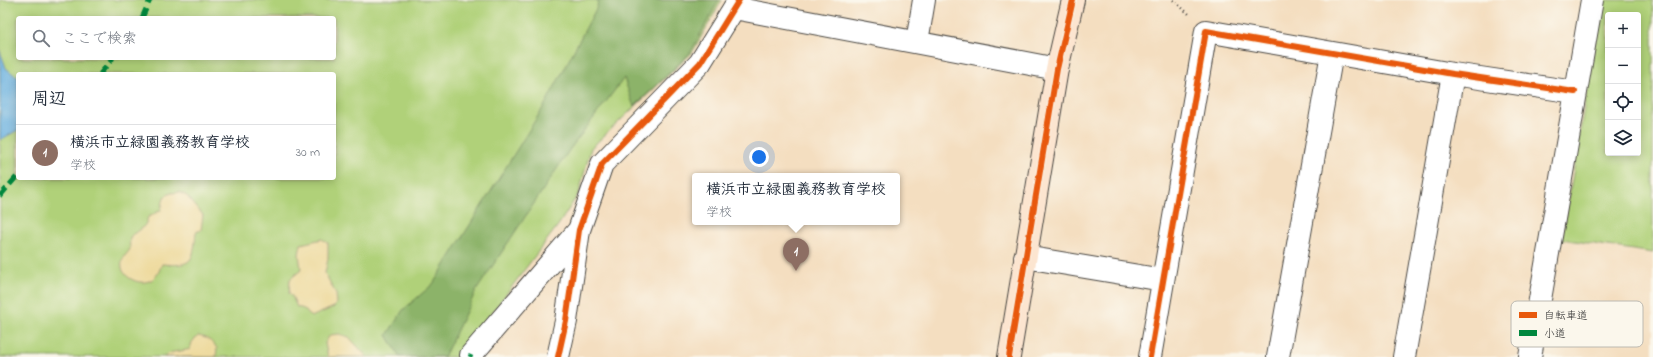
<!DOCTYPE html>
<html lang="ja">
<head>
<meta charset="utf-8">
<style>
	:root { --surface:#fff; --page:#f2f2f3; --text:#1f2937; --muted:#747a83; --line:#e0e1e3; --accent:#b5179e }
	body { margin:0; font-family:"Indie Flower","Klee One",sans-serif; background:var(--page); color:var(--text) }
	.controls { position:absolute; right:12px; top:12px; display:grid; overflow:hidden; border-radius:4px; box-shadow:0 2px 10px #0003 }
	.controls button { width:36px; height:36px; display:grid; place-items:center; padding:0; border:0; border-bottom:1px solid var(--line); background:var(--surface); color:var(--text); font:20px sans-serif }
	.you { position:absolute; left:759px; top:157px; width:14px; height:14px; margin:-10px; border:3px solid #fff; border-radius:50%; background:#1a73e8; box-shadow:0 0 0 6px #1a73e833 }
	.badge { display:grid; place-items:center; width:26px; height:26px; border-radius:50%; background:var(--accent); color:#fff; font-size:13px; font-weight:700 }
	.pin { position:absolute; translate:-50% -33px; filter:drop-shadow(0 1px 2px #0008) }
	.pin::after { content:''; position:absolute; top:21px; width:14px; height:12px; background:inherit; clip-path:polygon(0 0,100% 0,50% 100%) }
	.popup { position:absolute; left:692px; top:173px; width:208px; height:52px; box-sizing:border-box; display:grid; place-content:center; border-radius:4px; background:var(--surface); filter:drop-shadow(0 1px 3px #0005); font-size:13px; white-space:nowrap; color:var(--muted) }
	.popup b { font-size:15px; color:var(--text) }
	.popup::after { content:''; position:absolute; left:50%; top:100%; margin-left:-8px; border:8px solid transparent; border-top-color:var(--surface) }
	.list { margin:0; padding:0; list-style:none }
	h2 { display:flex; justify-content:space-between; align-items:center; height:52px; margin:0; padding:0 16px; font-size:17px }
	h2 small { font-size:13px; font-weight:400; color:var(--muted) }
	.list li { display:grid; grid-template-columns:26px 1fr auto; gap:12px; align-items:center; box-sizing:border-box; height:56px; padding:0 16px; border-top:1px solid var(--line) }
	.list b { display:block; font-size:15px; white-space:nowrap }
	.list p { margin:0; font-size:13px; white-space:nowrap; color:var(--muted) }
	.list em { font-size:13px; font-style:normal; color:var(--muted) }
	.icon { flex:none; width:22px; height:22px; fill:none; stroke:currentColor; stroke-width:2; stroke-linecap:round; stroke-linejoin:round }
	.map { position:relative; flex:none; width:1653px; height:357px; overflow:hidden }
	.search { position:absolute; background:var(--surface); box-shadow:0 2px 10px #0003; left:16px; top:16px; width:320px; height:44px; display:flex; align-items:center; gap:10px; box-sizing:border-box; padding:0 14px; border-radius:4px; color:var(--muted); font-size:15px }
	.panel { position:absolute; background:var(--surface); box-shadow:0 2px 10px #0003; left:16px; top:72px; width:320px; height:108px; border-radius:4px }
	.map>svg:first-child { display:block }
	.green { fill:#b0d179; stroke:#6e7e52; fill-rule:evenodd }
	.forest { fill:#8cb369; stroke:#5c6f4a }
	.sand { fill:#eeda9e; stroke:#8c8264 }
	.water { fill:#68b0e0; stroke:#4a6e86 }
	.lines { fill:none; stroke-linecap:round; stroke-linejoin:round }
	.street-casing { stroke:#494641; stroke-width:24 }
	.secondary-casing { stroke:#494641; stroke-width:24 }
	.path { stroke:#494641; stroke-width:2.5; stroke-dasharray:1 3; stroke-linecap:butt }
	.street { stroke:#fff; stroke-width:22 }
	.secondary { stroke:#fce5d0; stroke-width:22 }
	.quiet { stroke:#00873e; stroke-width:5; stroke-dasharray:10 5; stroke-linecap:butt }
	.cycleway-casing { stroke:#fbf7ec; stroke-width:8 }
	.cycleway { stroke:#e8590c; stroke-width:6 }
	.key { fill:#fbf7ec; stroke:#bdbab2; stroke-width:1 }
	.key-label { font-size:11px; fill:#2b2b2b }
</style>
</head>
<body>
<div class="map">
<svg width="1653" height="357" viewBox="0 0 1653 357">
	<rect width="100%" height="100%" fill="#fbf7ec"/>
	<filter id="ink" filterUnits="userSpaceOnUse"><feTurbulence type="fractalNoise" baseFrequency=".025" numOctaves="2"/><feDisplacementMap in="SourceGraphic" scale="8" xChannelSelector="R" yChannelSelector="G"/><feConvolveMatrix kernelMatrix="1 2 1 2 8 2 1 2 1" color-interpolation-filters="sRGB"/></filter>
	<filter id="wash" filterUnits="userSpaceOnUse"><feTurbulence type="fractalNoise" baseFrequency=".012" numOctaves="4" result="noise"/><feDisplacementMap in="SourceGraphic" scale="16" xChannelSelector="R" yChannelSelector="G"/><feGaussianBlur stdDeviation="0.9" result="paint"/><feColorMatrix in="noise" values="0 0 0 0 0 0 0 0 0 0 0 0 0 0 0 0 0 1.4 0 .05"/><feComposite in="paint" operator="in"/></filter>
	<g filter="url(#wash)">
		<rect width="100%" height="100%" fill="#f4dec0"/>
		<path class="green" d="M 0,0 L 722,0 L 692,53 L 591,148 L 579,193 L 559,224 L 495,309 L 456,357 L 0,357 ZM 18,18 L 334,18 L 334,58 L 18,58 ZM 18,74 L 334,74 L 334,178 L 18,178 Z
			M 1602,0 L 1653,0 L 1653,253 L 1562,239 ZM 1608,15 L 1638,15 L 1638,153 L 1608,153 Z"/>
		<path class="forest" d="M 598,0 L 719,0 L 690,53 L 634,107 L 624,78 L 570,149 L 476,291 L 444,357 L 400,357 L 387,335 L 403,310 L 433,284 L 546,103 L 597,7 Z"/>
		<path class="sand" d="M 180,192 L 187,196 L 203,215 L 201,230 L 196,232 C 193,261 194,267 162,264 C 160,268 159,273 156,276 C 144,291 115,276 123,259 C 124,256 128,253 130,249 C 128,229 135,237 144,226 C 146,224 147,220 148,217 L 161,210 L 164,197 L 171,193 Z
			M 322,239 L 328,243 L 328,259 L 325,273 L 336,294 L 337,303 L 334,307 L 311,317 L 304,309 L 297,307 L 292,296 L 289,294 L 290,279 L 301,270 L 299,254 L 301,244 Z
			M 339,334 L 349,337 L 367,357 L 328,357 L 325,343 L 330,335 Z
			M 198,336 C 207,337 211,341 217,348 L 216,357 L 164,357 C 171,350 181,352 190,349 L 192,342 Z"/>
		<path class="water" d="M 0,51 L 6,68 L 18,78 L 18,130 L 0,140 Z"/>
	</g>
	<g filter="url(#ink)">
		<g class="lines">
			<g class="street-casing">
				<path id="street" d="M 734,8 L 1057,69
					M 917,42 L 924,0
					M 1025,257 L 1163,280
					M 471,355 L 579,230
					M 558,357 L 566,321 L 579,230 L 602,164 L 700,63 L 739,0
					M 1150,357 L 1206,31 L 1453,74 L 1575,92
					M 1278,357 L 1332,53
					M 1404,357 L 1453,74
					M 1530,357 L 1592,0"/>
			</g>
			<g class="secondary-casing">
				<path id="secondary" d="M 1009,357 L 1057,69 L 1073,0"/>
			</g>
			<path class="path" d="M 1173,0 L 1189,14"/>
			<use href="#street" class="street"/>
			<use href="#secondary" class="secondary"/>
			<path class="quiet" d="M 142,18 L 150,0
				M 100,74 L 113,58
				M 0,196 L 18,175
				M 470,357 L 471,355"/>
			<g class="cycleway-casing">
				<path id="cycleway" d="M 558,357 L 566,321 L 579,230 L 602,164 L 700,63 L 739,0
					M 1009,357 L 1057,69 L 1073,0
					M 1150,357 L 1206,31 L 1453,74 L 1575,92"/>
			</g>
			<use href="#cycleway" class="cycleway"/>
		</g>
	</g>
	<rect x="1511" y="301" width="132" height="46" rx="6" class="key"/>
	<rect x="1519" y="312" width="18" height="6" fill="#e8590c"/>
	<rect x="1519" y="330" width="18" height="6" fill="#00873e"/>
	<g class="key-label">
		<text x="1544" y="319">自転車道</text>
		<text x="1544" y="337">小道</text>
	</g>
</svg>
<div class="controls">
<button>+</button>
<button>−</button>
<button><svg class="icon" aria-label="locate" viewBox="0 0 24 24"><circle cx="12" cy="12" r="6"/><path d="M12 2v4M12 18v4M2 12h4M18 12h4"/></svg></button>
<button><svg class="icon" aria-label="layers" viewBox="0 0 24 24"><path d="M12 4l9 5-9 5-9-5zM3 14l9 5 9-5"/></svg></button>
</div>
<div class="you"></div>
<div class="pin badge" style="left:796px;top:271px;background:#8d6e63">1</div>
<div class="popup"><b>横浜市立緑園義務教育学校</b>学校</div>
<div class="search"><svg class="icon" aria-label="search" viewBox="0 0 24 24"><circle cx="10" cy="10" r="6"/><path d="M15 15l6 6"/></svg>ここで検索</div>
<section class="panel">
<h2>周辺<small></small></h2>
<ul class="list">
<li><span class="badge" style="background:#8d6e63">1</span><div><b>横浜市立緑園義務教育学校</b><p>学校</p></div><em>30 m</em></li>
</ul>
</section>
</div>
</body>
</html>
